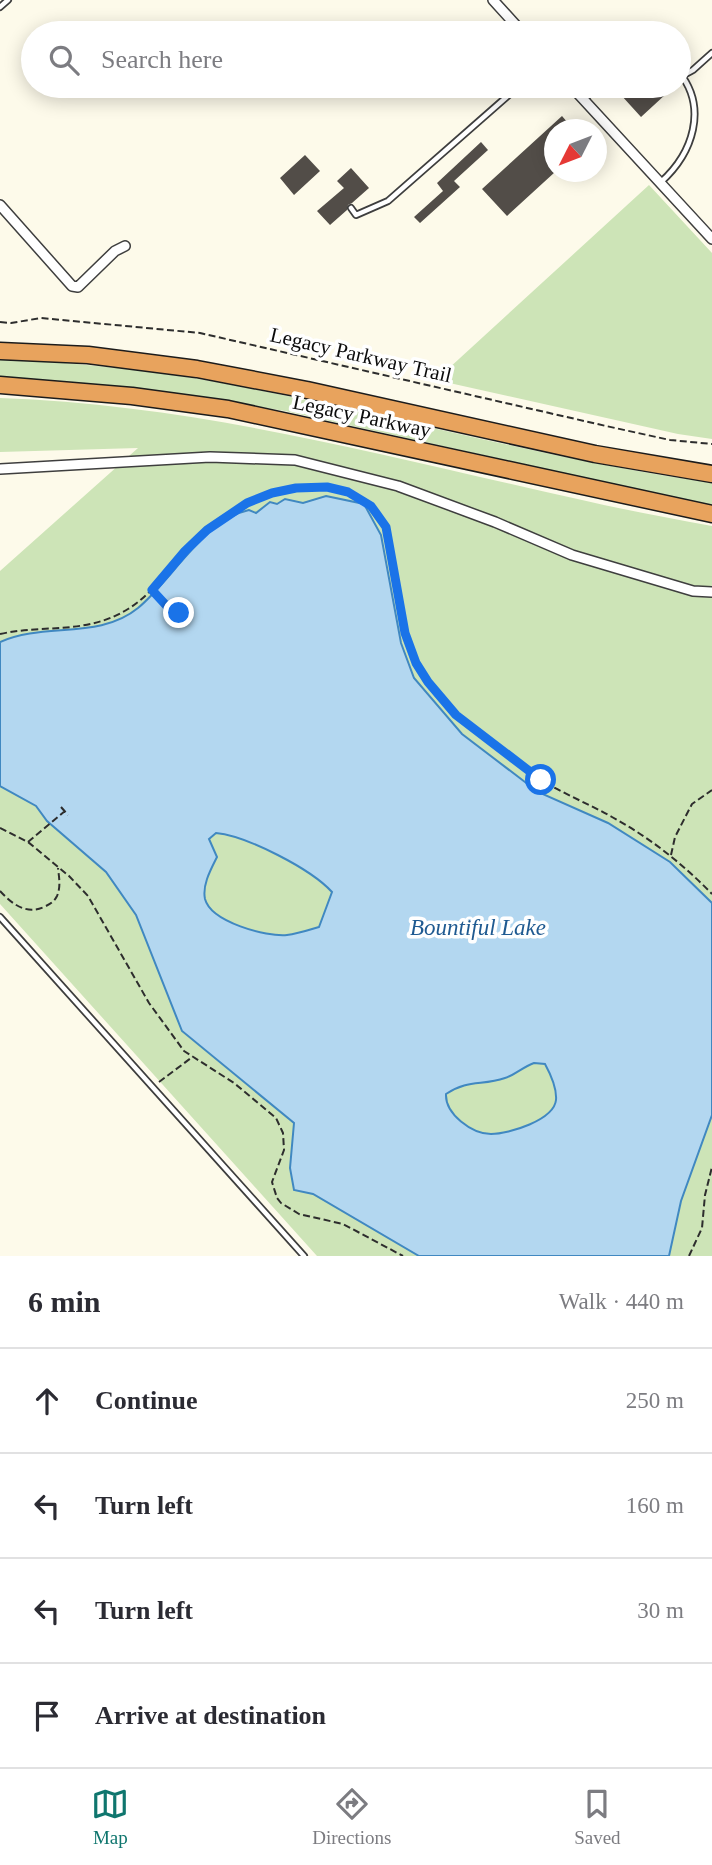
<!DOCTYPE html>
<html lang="en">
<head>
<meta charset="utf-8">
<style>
	:root { --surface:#fff; --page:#f7f7f7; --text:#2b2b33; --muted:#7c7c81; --line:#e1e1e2; --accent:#0f766e }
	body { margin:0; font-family:"Times New Roman",serif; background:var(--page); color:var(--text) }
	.compass { position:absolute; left:544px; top:119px; width:63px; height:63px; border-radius:50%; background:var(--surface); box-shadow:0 4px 18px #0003; rotate:228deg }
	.stop { position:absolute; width:21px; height:21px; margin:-16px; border:5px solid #1a73e8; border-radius:50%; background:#fff }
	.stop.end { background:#1a73e8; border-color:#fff; box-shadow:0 2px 7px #0008 }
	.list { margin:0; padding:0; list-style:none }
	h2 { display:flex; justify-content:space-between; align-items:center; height:91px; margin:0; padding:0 28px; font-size:30px }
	h2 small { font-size:23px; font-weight:400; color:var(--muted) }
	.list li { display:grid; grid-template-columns:46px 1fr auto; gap:21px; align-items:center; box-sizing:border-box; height:105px; padding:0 28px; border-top:2px solid var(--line) }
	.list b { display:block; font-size:26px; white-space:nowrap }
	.list em { font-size:23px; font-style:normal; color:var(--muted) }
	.icon { flex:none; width:38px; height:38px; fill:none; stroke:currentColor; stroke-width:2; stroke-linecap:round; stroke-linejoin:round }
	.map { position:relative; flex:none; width:712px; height:1256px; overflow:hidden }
	.search { position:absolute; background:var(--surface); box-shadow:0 4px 18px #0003; left:21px; right:21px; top:21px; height:77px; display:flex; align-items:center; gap:18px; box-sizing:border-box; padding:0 24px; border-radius:38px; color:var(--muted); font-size:26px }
	.sheet { height:511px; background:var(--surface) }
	nav { display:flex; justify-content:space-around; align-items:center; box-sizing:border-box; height:98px; border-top:2px solid var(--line); background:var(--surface); font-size:19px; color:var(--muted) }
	nav a { display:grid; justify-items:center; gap:4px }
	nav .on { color:var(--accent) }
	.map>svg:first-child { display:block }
	.green { fill:#cde4b7 }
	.water { fill:#b3d7f0; stroke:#4088c1; stroke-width:2; fill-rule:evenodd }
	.building { fill:#524d48 }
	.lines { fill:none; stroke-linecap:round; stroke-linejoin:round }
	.lane-casing { stroke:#3e3e3e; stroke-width:8 }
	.street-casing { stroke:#3e3e3e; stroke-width:12 }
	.highway-casing { stroke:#1c1c1c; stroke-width:19 }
	.path { stroke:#2d2d2d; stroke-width:2; stroke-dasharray:7 3.5; stroke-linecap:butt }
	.lane { stroke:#fff; stroke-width:4.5 }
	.street { stroke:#fff; stroke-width:9 }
	.highway { stroke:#e8a35d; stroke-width:16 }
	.route { stroke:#1a73e8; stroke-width:9 }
	.labels { text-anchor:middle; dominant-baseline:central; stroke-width:7; stroke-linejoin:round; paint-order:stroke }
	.street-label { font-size:21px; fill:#0b0b0b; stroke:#fff }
	.water-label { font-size:23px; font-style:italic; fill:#1f5a91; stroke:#fff }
</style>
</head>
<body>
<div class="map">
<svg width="712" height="1256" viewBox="0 0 712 1256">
	<rect width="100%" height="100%" fill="#fdfaea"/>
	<path class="green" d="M 649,185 L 712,253 L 712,439 L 678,434 L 436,380 Z
		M 0,359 C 82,363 163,371 243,387 C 400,417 554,461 712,483 L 712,506 L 285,411 C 190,394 96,382 0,377 Z
		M 0,398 C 201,405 387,457 582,500 C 625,510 669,518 712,526 L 712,1256 L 317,1256 L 0,904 L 0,571 L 138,448 L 0,452 Z"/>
	<path class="water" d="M 326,496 L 364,504 L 381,535 L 401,643 L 414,678 L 462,734 L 538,792 L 608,823 L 670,862 L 712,903 L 712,1115 L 681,1201 L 669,1256 L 419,1256 L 313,1194 L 294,1190 L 290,1168 L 294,1123 L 182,1031 L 136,915 L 106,872 L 47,821 L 36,806 L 0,786 L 0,642 C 44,622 99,640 138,608 C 172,580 205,519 249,510 L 256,513 L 270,502 L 277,504 L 285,499 L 303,503 ZM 216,833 C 247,836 311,869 332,892 L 319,927 C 309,930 297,934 287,935 C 266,937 211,922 205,899 C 202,885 211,869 217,857 L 209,839 ZM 534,1063 L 545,1064 C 551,1075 557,1088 556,1100 C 554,1120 509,1134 491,1134 C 472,1134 445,1114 446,1094 C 468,1079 482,1086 505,1078 C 513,1076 523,1067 534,1063 Z"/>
	<path class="building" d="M 632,86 L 659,86 L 666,94 L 641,117 L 621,95 Z
		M 562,116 L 574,130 L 555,130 L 555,172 L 507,216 L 482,189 Z
		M 481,142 L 488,150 L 454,181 L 460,187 L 420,223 L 414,217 L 443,191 L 437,183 Z
		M 305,155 L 320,171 L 294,195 L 280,178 Z
		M 351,168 L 369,188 L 352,203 L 348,205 L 347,210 L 330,225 L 317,211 L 344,188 L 337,181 Z"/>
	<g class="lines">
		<g class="lane-casing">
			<path id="lane" d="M 0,7 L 8,0
				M 682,76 L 693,70 L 712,53
				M 584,99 L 599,86
				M 661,182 C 693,153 708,108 679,72
				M 351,208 L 356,215 L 388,201 L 519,86
				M 0,917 L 304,1256"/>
		</g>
		<g class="street-casing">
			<path id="street" d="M 493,0 L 523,33
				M 571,86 L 712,239
				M 0,205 L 72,286 L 78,287 L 115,251 L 125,246
				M 0,469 L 210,457 L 295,460 L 398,486 L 495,522 L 572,555 L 693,591 L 712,592"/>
		</g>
		<g class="highway-casing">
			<path id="highway" d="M 0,351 L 88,355 L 197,369 L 307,390 L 595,454 L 712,474
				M 0,385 L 132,396 L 228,409 L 712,514"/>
		</g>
		<path class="path" d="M 0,322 L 11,323 L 41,318 L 200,333 L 606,426 L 670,440 L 712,444
			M 153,591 L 176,616
			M 172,620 L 179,613
			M 0,634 C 46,624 86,635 128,609 C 152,594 165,573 184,553 C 213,521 252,493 296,488 C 331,483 377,493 388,532 C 392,549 391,567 395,585 C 402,619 408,655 429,684 C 446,708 468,723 491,741 C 508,754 523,769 541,780 C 564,794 589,804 612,817 C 649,837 683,864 712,894
			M 61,807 L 68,815
			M 0,828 L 28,842 L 69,876 L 88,896 L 149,1003 L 184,1051 L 234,1083 L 276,1118 L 283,1133 L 284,1150 L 272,1182 L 277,1198 L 281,1203 L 299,1214 L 343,1224 L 403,1256
			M 28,842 L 65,811
			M 671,855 L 675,837 L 692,804 L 712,790
			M 0,891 C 12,904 26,915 44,907 C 50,904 54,902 57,896 C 61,887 59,877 58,868
			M 159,1082 L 191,1058
			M 689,1256 L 702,1228 L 705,1195 L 712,1167"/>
		<use href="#lane" class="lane"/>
		<use href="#street" class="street"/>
		<use href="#highway" class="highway"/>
	</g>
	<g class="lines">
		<path class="route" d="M 179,613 L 176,616 L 152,590 L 185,551 L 207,530 L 247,503 L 272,493 L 296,488 L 327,487 L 348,492 L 371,506 L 386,527 L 405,633 L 416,663 L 428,682 L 456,715 L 541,780"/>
	</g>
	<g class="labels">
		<g class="street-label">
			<text transform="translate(361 355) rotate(13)">Legacy Parkway Trail</text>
			<text transform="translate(362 416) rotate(12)">Legacy Parkway</text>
		</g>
		<g class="water-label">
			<text x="478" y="927">Bountiful Lake</text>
		</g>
	</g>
</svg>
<svg class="compass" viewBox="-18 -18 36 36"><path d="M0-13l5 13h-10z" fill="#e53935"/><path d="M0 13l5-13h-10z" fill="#7c7c81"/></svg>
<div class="stop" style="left:541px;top:780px"></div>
<div class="stop end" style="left:179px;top:613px"></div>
<div class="search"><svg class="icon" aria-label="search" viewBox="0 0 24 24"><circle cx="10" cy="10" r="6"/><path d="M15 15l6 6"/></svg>Search here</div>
</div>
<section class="sheet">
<h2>6 min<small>Walk · 440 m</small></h2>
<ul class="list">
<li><svg class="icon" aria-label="ahead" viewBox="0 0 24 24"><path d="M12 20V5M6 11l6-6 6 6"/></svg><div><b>Continue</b></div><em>250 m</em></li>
<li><svg class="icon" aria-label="left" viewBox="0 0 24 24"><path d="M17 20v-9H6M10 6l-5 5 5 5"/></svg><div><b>Turn left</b></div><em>160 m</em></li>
<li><svg class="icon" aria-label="left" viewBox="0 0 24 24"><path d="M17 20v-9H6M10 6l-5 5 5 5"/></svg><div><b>Turn left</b></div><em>30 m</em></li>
<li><svg class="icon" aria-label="arrive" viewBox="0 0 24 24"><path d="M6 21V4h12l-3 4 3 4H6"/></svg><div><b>Arrive at destination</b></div></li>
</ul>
</section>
<nav>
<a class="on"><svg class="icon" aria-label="map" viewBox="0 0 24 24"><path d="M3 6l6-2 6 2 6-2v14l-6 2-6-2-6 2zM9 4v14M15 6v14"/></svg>Map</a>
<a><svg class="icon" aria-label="directions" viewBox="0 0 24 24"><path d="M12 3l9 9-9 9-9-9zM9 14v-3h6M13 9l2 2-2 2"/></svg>Directions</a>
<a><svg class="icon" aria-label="saved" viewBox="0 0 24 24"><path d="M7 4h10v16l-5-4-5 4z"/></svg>Saved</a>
</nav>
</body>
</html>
